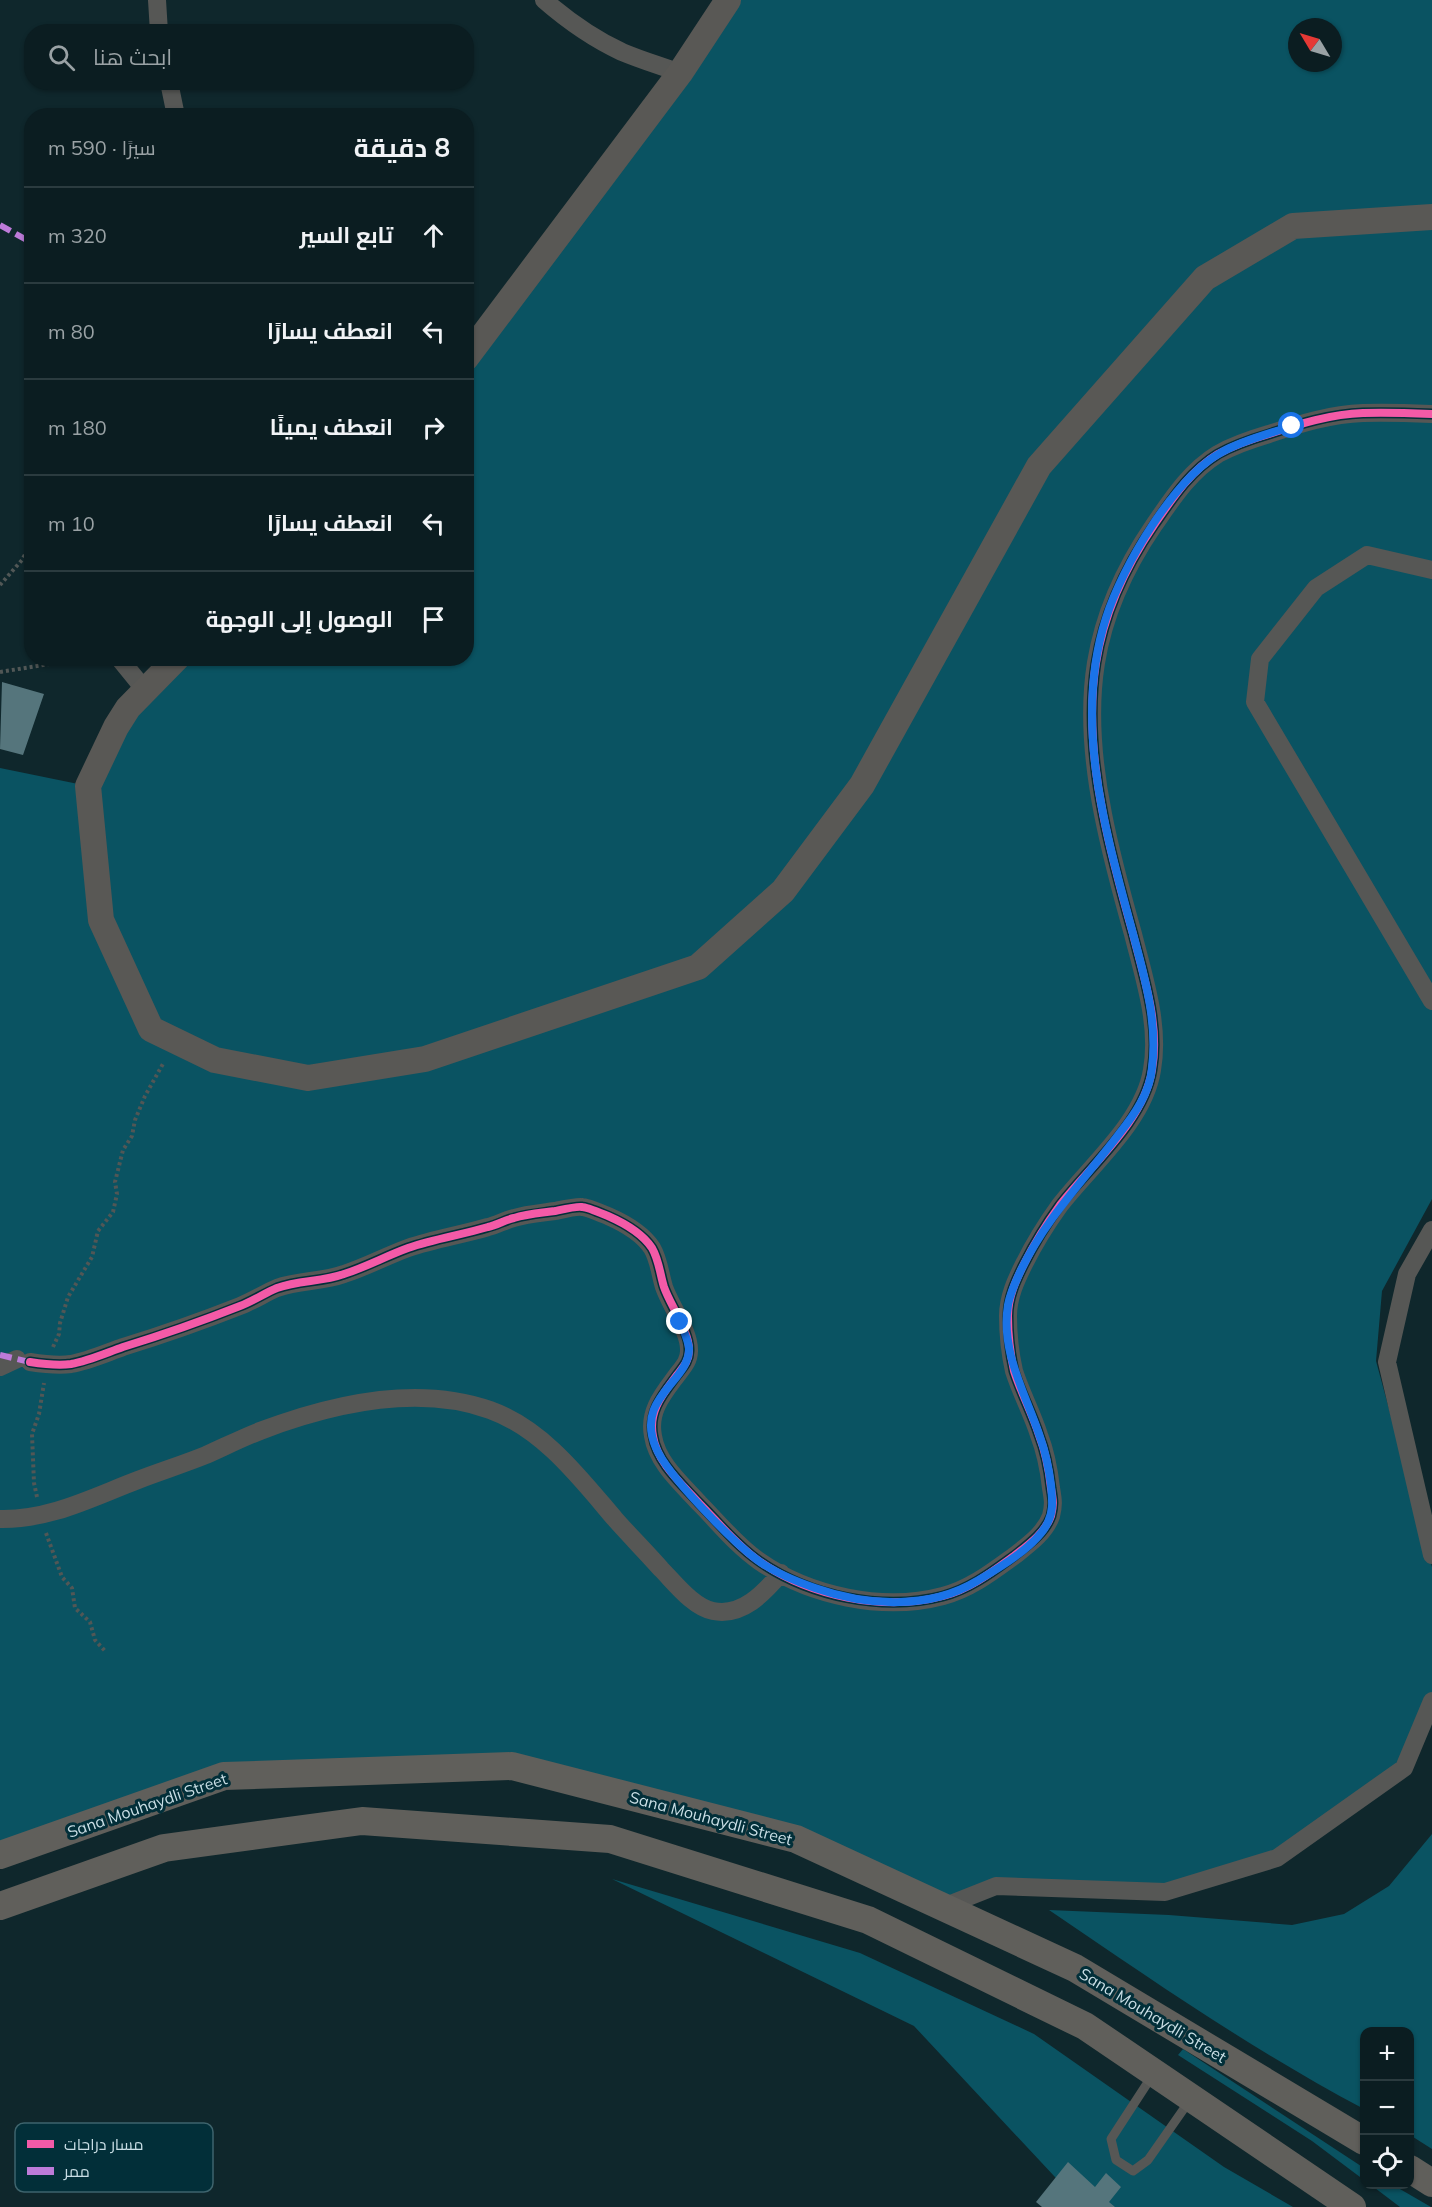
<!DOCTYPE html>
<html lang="ar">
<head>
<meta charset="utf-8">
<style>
	:root { --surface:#0b1d21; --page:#14262a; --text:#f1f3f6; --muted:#9aa2a5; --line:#2b3b3f }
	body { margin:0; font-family:Mulish,Cairo,sans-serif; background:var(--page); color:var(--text); direction:rtl }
	.controls { position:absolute; right:18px; bottom:18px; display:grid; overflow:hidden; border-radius:12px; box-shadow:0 2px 4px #0004 }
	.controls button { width:54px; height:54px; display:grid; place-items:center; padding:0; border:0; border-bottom:2px solid var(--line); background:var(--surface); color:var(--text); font:30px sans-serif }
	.compass { position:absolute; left:1288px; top:18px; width:54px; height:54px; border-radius:50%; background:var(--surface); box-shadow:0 2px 4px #0004; rotate:308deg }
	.stop { position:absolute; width:18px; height:18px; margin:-14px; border:4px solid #1a73e8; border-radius:50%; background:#fff }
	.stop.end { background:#1a73e8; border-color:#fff; box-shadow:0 2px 6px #0008 }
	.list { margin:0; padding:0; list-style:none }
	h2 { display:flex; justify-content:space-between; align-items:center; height:78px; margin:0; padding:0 24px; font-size:26px }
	h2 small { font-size:20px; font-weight:400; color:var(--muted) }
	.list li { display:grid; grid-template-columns:39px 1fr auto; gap:18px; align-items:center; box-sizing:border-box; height:96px; padding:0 24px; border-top:2px solid var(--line) }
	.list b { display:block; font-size:22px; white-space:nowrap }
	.list em { font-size:20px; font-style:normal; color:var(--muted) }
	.icon { flex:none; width:33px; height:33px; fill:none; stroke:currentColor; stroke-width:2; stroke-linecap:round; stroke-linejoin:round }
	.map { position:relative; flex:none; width:1432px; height:2207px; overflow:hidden; direction:ltr }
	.search { position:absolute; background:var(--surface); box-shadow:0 2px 4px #0004; left:24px; top:24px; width:450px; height:66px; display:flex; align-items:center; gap:15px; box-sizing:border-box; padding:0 21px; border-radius:24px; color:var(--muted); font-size:22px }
	.panel { position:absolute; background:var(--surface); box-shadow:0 2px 4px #0004; left:24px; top:108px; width:450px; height:558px; border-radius:24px; direction:rtl }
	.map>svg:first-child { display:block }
	.green { fill:#0a5362; fill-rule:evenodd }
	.building { fill:#55757c }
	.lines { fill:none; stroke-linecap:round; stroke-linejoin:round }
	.path { stroke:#515756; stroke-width:4; stroke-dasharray:3 3; stroke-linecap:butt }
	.lane { stroke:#565755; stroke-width:9 }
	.street { stroke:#565755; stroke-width:18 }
	.secondary { stroke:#595855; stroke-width:26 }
	.primary { stroke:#605f5b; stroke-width:28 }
	.quiet { stroke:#bd7bd9; stroke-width:6; stroke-dasharray:12 6; stroke-linecap:butt }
	.cycleway-casing { stroke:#022f39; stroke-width:11 }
	.cycleway { stroke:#f35aa7; stroke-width:8 }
	.route { stroke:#1a73e8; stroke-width:8 }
	.labels { text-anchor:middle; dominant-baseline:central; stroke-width:6; stroke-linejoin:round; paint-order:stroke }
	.street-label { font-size:16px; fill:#c9dee5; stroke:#022f39 }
	.key { fill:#022f39; stroke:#3e646d; stroke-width:1.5 }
	.key-label { font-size:16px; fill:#c9dee5 }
</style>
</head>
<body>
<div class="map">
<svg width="1432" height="2207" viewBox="0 0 1432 2207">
	<rect width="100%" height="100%" fill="#0f272c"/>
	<path class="green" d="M 728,0 L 1432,0 L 1432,1199 L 1382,1291 L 1376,1361 L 1432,1567 L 1432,1701 L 1404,1768 L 1277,1858 L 1165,1892 L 996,1886 L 943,1907 L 758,1829 L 512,1766 L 224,1776 L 0,1855 L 0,768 L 88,786 L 177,659 L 466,658 L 467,358 ZM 1297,27 L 1333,27 L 1333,63 L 1297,63 Z
		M 1432,1834 L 1432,2149 L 1410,2135 L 1410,2032 L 1364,2032 L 1364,2109 C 1254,2051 1152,1980 1049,1910 L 1169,1915 L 1292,1925 L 1344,1914 L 1389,1886 Z
		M 612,1879 L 860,1953 L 1034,2034 L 1224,2167 L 1293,2207 L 1083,2207 L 914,2026 Z
		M 1183,2049 L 1364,2168 L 1364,2180 L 1312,2141 L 1178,2055 Z
		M 1371,2185 L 1393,2185 L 1431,2207 L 1400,2207 Z"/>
	<path class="building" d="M 2,682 L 44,694 L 23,755 L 0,749 Z
		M 1068,2162 L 1095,2187 L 1106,2173 L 1121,2187 L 1109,2202 L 1115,2207 L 1042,2207 L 1036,2202 Z"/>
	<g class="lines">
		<path class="path" d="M 0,585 L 22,560 L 32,542
			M 0,672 L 62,662 L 100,659
			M 53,1347 L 59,1334 L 60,1323 L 68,1297 L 92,1257 L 98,1231 L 113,1212 L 117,1194 L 115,1182 L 123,1150 L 132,1136 L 135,1120 L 145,1096 L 164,1062
			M 37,1497 L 34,1483 L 32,1434 L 39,1414 L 44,1383
			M 46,1533 L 62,1577 L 72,1588 L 75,1608 L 90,1622 L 95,1640 L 106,1652"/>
		<path class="lane" d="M 1152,2076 L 1111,2139 L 1116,2160 L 1133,2171 L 1148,2160 L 1190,2100"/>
		<path class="street" d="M 157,0 L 159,32
			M 544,0 C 567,20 594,39 622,52 C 641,60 661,66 680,73
			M 169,82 L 176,116
			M 1432,570 L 1367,555 L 1316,588 L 1260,659 L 1255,702 L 1432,1001
			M 119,658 L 145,690
			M 1432,1230 L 1407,1274 L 1387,1362 L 1432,1555
			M 30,1362 C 43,1364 57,1366 71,1364 C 88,1361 106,1353 123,1347 C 162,1335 202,1321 240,1306 C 253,1301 265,1293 277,1288 C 299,1280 322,1282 344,1274 C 366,1267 386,1256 408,1248 C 434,1239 461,1235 488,1227 C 497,1225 505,1220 514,1218 C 527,1214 541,1213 555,1211 C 560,1210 577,1206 582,1207 C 587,1207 603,1214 608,1216 C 624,1223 642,1233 652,1248 C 659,1260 660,1274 664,1287 C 670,1305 690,1332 689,1351 C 689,1361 683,1367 677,1375 C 663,1394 648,1411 653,1436 C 657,1463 682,1484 699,1503 C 718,1522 736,1545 759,1561 C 809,1596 883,1612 943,1596 C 970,1589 992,1572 1014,1556 C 1028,1545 1045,1533 1051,1516 C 1054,1504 1053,1500 1051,1488 C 1049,1470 1046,1453 1039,1435 C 1032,1413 1021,1393 1014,1371 C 1010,1353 1008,1334 1008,1316 C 1008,1297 1016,1280 1024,1264 C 1034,1244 1047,1223 1060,1205 C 1091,1165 1144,1121 1152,1070 C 1160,1025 1144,978 1133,934 C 1122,895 1111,855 1103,814 C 1081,703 1089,620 1154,525 C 1172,499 1190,471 1218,454 C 1234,445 1252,439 1269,434 C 1299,424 1331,414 1363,413 C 1386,412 1409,413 1432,414
			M 0,1367 L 17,1359
			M 0,1519 C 50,1520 93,1497 138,1480 C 161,1471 184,1464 206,1455 C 224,1447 242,1438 260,1431 C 331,1404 417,1384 490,1410 C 543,1429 580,1478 615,1519 C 630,1536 646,1552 661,1569 C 675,1583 693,1607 713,1611 C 742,1617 764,1593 781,1573
			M 943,1907 L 996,1886 L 1165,1892 L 1277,1858 L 1404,1768 L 1432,1701"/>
		<path class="secondary" d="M 466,358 L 680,73 L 728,0
			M 177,658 L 128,708 L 116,727 L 88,786 L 101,920 L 151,1029 L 215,1060 L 308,1078 L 425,1059 L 698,967 L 783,891 L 862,785 L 1039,466 L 1205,278 L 1293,226 L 1432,217"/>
		<path class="primary" d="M 0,1855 L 224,1776 L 512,1766 L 796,1839 L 1075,1968 L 1364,2141
			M 0,1906 L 164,1848 L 362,1821 L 610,1839 L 868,1920 L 1085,2026 L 1352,2207
			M 1410,2169 L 1432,2183"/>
		<path class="quiet" d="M 0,225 L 32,243
			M 0,1355 L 30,1362"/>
		<g class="cycleway-casing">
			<path id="cycleway" d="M 30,1362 C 43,1364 57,1366 71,1364 C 88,1361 106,1353 123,1347 C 162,1335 202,1321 240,1306 C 253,1301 265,1293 277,1288 C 299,1280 322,1282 344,1274 C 366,1267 386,1256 408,1248 C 434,1239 461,1235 488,1227 C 497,1225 505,1220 514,1218 C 527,1214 541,1213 555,1211 C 560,1210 577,1206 582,1207 C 587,1207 603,1214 608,1216 C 624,1223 642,1233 652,1248 C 659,1260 660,1274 664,1287 C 670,1305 690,1332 689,1351 C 689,1361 683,1367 677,1375 C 663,1394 648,1411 653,1436 C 657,1463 682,1484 699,1503 C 718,1522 736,1545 759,1561 C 809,1596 883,1612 943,1596 C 970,1589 992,1572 1014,1556 C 1028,1545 1045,1533 1051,1516 C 1054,1504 1053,1500 1051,1488 C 1049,1470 1046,1453 1039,1435 C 1032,1413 1021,1393 1014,1371 C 1010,1353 1008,1334 1008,1316 C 1008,1297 1016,1280 1024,1264 C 1034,1244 1047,1223 1060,1205 C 1091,1165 1144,1121 1152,1070 C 1160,1025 1144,978 1133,934 C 1122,895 1111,855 1103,814 C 1081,703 1089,620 1154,525 C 1172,499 1190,471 1218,454 C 1234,445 1252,439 1269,434 C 1299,424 1331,414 1363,413 C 1386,412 1409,413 1432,414"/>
		</g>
		<use href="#cycleway" class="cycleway"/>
	</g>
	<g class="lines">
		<path class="route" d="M 680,1322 C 683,1330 688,1339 689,1348 C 690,1382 634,1397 656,1448 C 668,1476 731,1540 756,1559 C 773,1572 795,1581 815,1588 C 866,1606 929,1610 977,1581 C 999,1568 1038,1545 1048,1522 C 1054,1510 1052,1498 1051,1485 C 1049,1470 1046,1454 1041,1440 C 1027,1396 1000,1353 1008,1305 C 1010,1293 1016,1281 1021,1270 C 1046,1218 1085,1179 1119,1134 C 1134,1115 1150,1093 1152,1068 C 1158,1021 1144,975 1132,930 C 1105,830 1073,721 1106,618 C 1122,567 1174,478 1222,452 C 1243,440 1269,434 1292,426"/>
	</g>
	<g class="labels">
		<g class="street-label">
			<text transform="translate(147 1805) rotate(-19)">Sana Mouhaydli Street</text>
			<text transform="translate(711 1818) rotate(15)">Sana Mouhaydli Street</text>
			<text transform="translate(1153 2015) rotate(31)">Sana Mouhaydli Street</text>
		</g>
	</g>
	<rect x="15" y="2123" width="198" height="69" rx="9" class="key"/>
	<rect x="27" y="2140" width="27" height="8" fill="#f35aa7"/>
	<rect x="27" y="2167" width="27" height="8" fill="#bd7bd9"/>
	<g class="key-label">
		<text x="64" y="2150">مسار دراجات</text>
		<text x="64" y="2177">ممر</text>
	</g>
</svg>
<div class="controls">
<button>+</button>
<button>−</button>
<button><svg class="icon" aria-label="locate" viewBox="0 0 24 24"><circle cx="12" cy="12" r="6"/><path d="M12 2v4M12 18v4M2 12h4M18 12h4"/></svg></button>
</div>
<svg class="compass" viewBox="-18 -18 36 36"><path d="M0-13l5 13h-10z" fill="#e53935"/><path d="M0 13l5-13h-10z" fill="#9aa2a5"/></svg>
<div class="stop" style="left:1292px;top:426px"></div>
<div class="stop end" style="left:680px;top:1322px"></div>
<div class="search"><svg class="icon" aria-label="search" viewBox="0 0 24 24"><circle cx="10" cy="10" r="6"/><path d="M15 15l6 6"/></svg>ابحث هنا</div>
<section class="panel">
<h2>8 دقيقة<small>سيرًا · 590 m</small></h2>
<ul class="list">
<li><svg class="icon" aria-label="ahead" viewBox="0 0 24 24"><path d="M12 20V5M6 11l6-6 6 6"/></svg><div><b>تابع السير</b></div><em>320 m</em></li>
<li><svg class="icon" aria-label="left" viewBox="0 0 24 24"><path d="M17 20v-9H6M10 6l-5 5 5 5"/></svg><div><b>انعطف يسارًا</b></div><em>80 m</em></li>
<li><svg class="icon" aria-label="right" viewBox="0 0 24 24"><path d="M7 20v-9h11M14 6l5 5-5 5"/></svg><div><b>انعطف يمينًا</b></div><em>180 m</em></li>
<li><svg class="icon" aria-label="left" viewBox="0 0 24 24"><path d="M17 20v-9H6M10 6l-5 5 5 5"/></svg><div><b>انعطف يسارًا</b></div><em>10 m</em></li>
<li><svg class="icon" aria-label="arrive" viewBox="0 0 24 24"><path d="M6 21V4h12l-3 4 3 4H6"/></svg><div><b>الوصول إلى الوجهة</b></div></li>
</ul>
</section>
</div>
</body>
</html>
